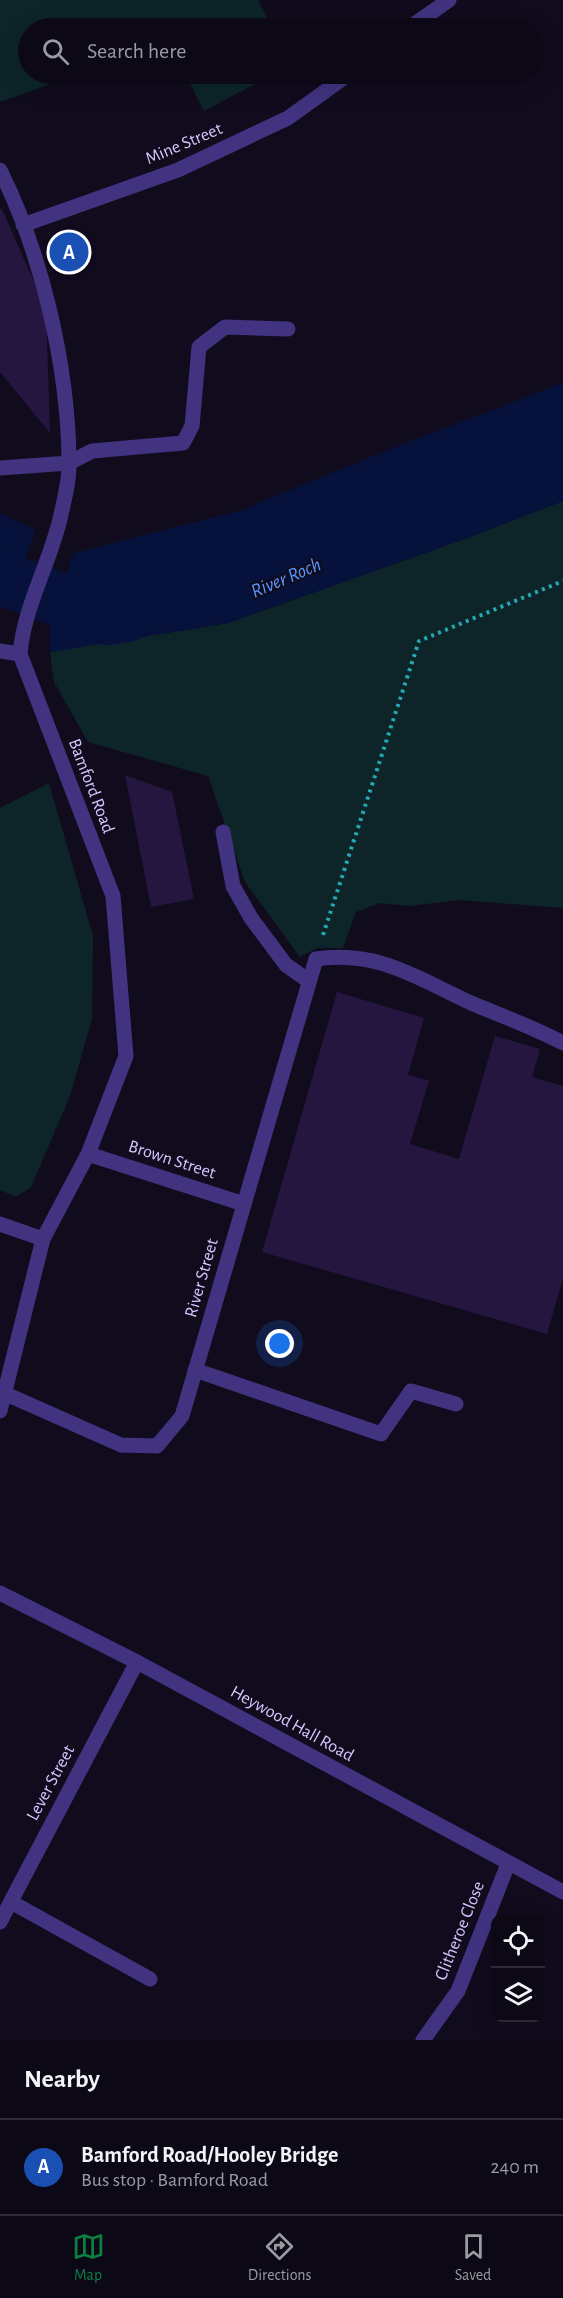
<!DOCTYPE html>
<html lang="en">
<head>
<meta charset="utf-8">
<style>
	:root { --surface:#0d0816; --page:#16111f; --text:#f1f3f6; --muted:#9a9aa1; --line:#2d2935; --accent:#0b8043 }
	body { margin:0; font-family:"Alegreya Sans",sans-serif; background:var(--page); color:var(--text) }
	.controls { position:absolute; right:18px; bottom:18px; display:grid; overflow:hidden; border-radius:12px; box-shadow:0 6px 24px #0002 }
	.controls button { width:54px; height:54px; display:grid; place-items:center; padding:0; border:0; border-bottom:2px solid var(--line); background:var(--surface); color:var(--text); font:30px sans-serif }
	.you { position:absolute; left:280px; top:1344px; width:21px; height:21px; margin:-15px; border:4px solid #fff; border-radius:50%; background:#1a73e8; box-shadow:0 0 0 9px #1a73e833 }
	.badge { display:grid; place-items:center; width:39px; height:39px; border-radius:50%; background:var(--accent); color:#fff; font-size:20px; font-weight:700 }
	.pin { position:absolute; translate:-50% -50%; border:3px solid #fff; box-shadow:0 2px 6px #0006 }
	.list { margin:0; padding:0; list-style:none }
	h2 { display:flex; justify-content:space-between; align-items:center; height:78px; margin:0; padding:0 24px; font-size:26px }
	h2 small { font-size:20px; font-weight:400; color:var(--muted) }
	.list li { display:grid; grid-template-columns:39px 1fr auto; gap:18px; align-items:center; box-sizing:border-box; height:96px; padding:0 24px; border-top:2px solid var(--line) }
	.list b { display:block; font-size:22px; white-space:nowrap }
	.list p { margin:0; font-size:20px; white-space:nowrap; color:var(--muted) }
	.list em { font-size:20px; font-style:normal; color:var(--muted) }
	.icon { flex:none; width:33px; height:33px; fill:none; stroke:currentColor; stroke-width:2; stroke-linecap:round; stroke-linejoin:round }
	.map { position:relative; flex:none; width:563px; height:2040px; overflow:hidden }
	.search { position:absolute; background:var(--surface); box-shadow:0 6px 24px #0002; left:18px; right:18px; top:18px; height:66px; display:flex; align-items:center; gap:15px; box-sizing:border-box; padding:0 21px; border-radius:33px; color:var(--muted); font-size:22px }
	.sheet { height:174px; background:var(--surface) }
	nav { display:flex; justify-content:space-around; align-items:center; box-sizing:border-box; height:84px; border-top:2px solid var(--line); background:var(--surface); font-size:16px; color:var(--muted) }
	nav a { display:grid; justify-items:center; gap:3px }
	nav .on { color:var(--accent) }
	.map>svg:first-child { display:block }
	.green { fill:#0d2528 }
	.water { fill:#06123b }
	.lines { fill:none; stroke-linecap:round; stroke-linejoin:round }
	.river { stroke:#06123b; stroke-width:54 }
	.building { fill:#251640 }
	.path { stroke:#26a8b4; stroke-width:4; stroke-dasharray:3 4.5; stroke-linecap:butt }
	.minor { stroke:#413380; stroke-width:15 }
	.labels { text-anchor:middle; dominant-baseline:central; stroke-width:4.5; stroke-linejoin:round; paint-order:stroke }
	.street-label { font-size:18px; fill:#d6c8ff; stroke:#110b1e }
	.water-label { font-size:20px; font-style:italic; fill:#5697ff; stroke:#110b1e }
</style>
</head>
<body>
<div class="map">
<svg width="563" height="2040" viewBox="0 0 563 2040">
	<rect width="100%" height="100%" fill="#110b1e"/>
	<path class="green" d="M 0,0 L 258,0 L 272,28 L 28,28 L 28,74 L 79,74 L 0,102 Z
		M 185,74 L 274,74 L 204,111 Z
		M 563,501 L 563,908 L 460,900 L 409,906 L 380,903 L 356,912 L 343,948 L 317,948 L 300,957 L 245,882 L 208,776 L 88,742 L 54,682 L 50,652 L 228,623 L 470,537 Z
		M 49,783 L 93,936 L 92,1019 L 70,1096 L 31,1187 L 16,1197 L 0,1190 L 0,808 Z"/>
	<path class="water" d="M 563,383 L 563,501 L 470,537 L 228,623 L 50,652 L 50,620 L 74,553 L 239,511 L 393,448 Z
		M 0,513 L 35,530 L 8,609 L 0,604 Z"/>
	<g class="lines">
		<path class="river" d="M 0,575 L 12,582 L 108,618 L 127,615"/>
	</g>
	<path class="building" d="M 0,209 L 2,209 L 46,309 L 50,433 L 0,372 Z
		M 125,775 L 172,792 L 194,899 L 151,907 Z
		M 337,992 L 424,1018 L 408,1075 L 429,1081 L 410,1144 L 459,1159 L 495,1036 L 540,1049 L 532,1077 L 563,1086 L 563,1278 L 547,1334 L 262,1252 Z"/>
	<g class="lines">
		<path class="path" d="M 323,935 L 419,641 L 563,581"/>
		<path class="minor" d="M 409,28 L 449,0
			M 0,170 C 42,254 68,366 69,460 C 70,479 64,501 60,519 C 49,565 24,607 20,654 L 113,896 L 126,1056 L 88,1154 L 43,1239 L 0,1411
			M 23,225 L 178,170 L 288,118 L 349,74
			M 0,468 L 69,463 L 92,451 L 183,443 L 192,426 L 199,347 L 225,327 L 288,329
			M 0,651 L 20,654
			M 223,832 L 233,886 L 251,918 L 286,965 L 309,981
			M 88,1154 L 244,1204
			M 0,1224 L 43,1239
			M 195,1370 L 381,1434 L 411,1391 L 456,1404
			M 6,1394 L 121,1445 L 157,1446 L 182,1416 L 316,959 C 378,950 417,978 471,1003 C 502,1016 533,1027 563,1043
			M 0,1593 L 137,1662 L 563,1892
			M 11,1902 L 150,1979
			M 0,1922 L 137,1662
			M 423,2040 L 458,1991 L 508,1864"/>
	</g>
	<g class="labels">
		<g class="street-label">
			<text transform="translate(184 144) rotate(-23)">Mine Street</text>
			<text transform="translate(91 786) rotate(69)">Bamford Road</text>
			<text transform="translate(172 1160) rotate(18)">Brown Street</text>
			<text transform="translate(202 1278) rotate(-74)">River Street</text>
			<text transform="translate(292 1724) rotate(29)">Heywood Hall Road</text>
			<text transform="translate(51 1783) rotate(-62)">Lever Street</text>
			<text transform="translate(460 1931) rotate(-68)">Clitheroe Close</text>
		</g>
		<g class="water-label">
			<text transform="translate(286 578) rotate(-23)">River Roch</text>
		</g>
	</g>
</svg>
<div class="controls">
<button><svg class="icon" aria-label="locate" viewBox="0 0 24 24"><circle cx="12" cy="12" r="6"/><path d="M12 2v4M12 18v4M2 12h4M18 12h4"/></svg></button>
<button><svg class="icon" aria-label="layers" viewBox="0 0 24 24"><path d="M12 4l9 5-9 5-9-5zM3 14l9 5 9-5"/></svg></button>
</div>
<div class="you"></div>
<div class="pin badge" style="left:69px;top:252px;background:#1a4fb4">A</div>
<div class="search"><svg class="icon" aria-label="search" viewBox="0 0 24 24"><circle cx="10" cy="10" r="6"/><path d="M15 15l6 6"/></svg>Search here</div>
</div>
<section class="sheet">
<h2>Nearby<small></small></h2>
<ul class="list">
<li><span class="badge" style="background:#1a4fb4">A</span><div><b>Bamford Road/Hooley Bridge</b><p>Bus stop · Bamford Road</p></div><em>240 m</em></li>
</ul>
</section>
<nav>
<a class="on"><svg class="icon" aria-label="map" viewBox="0 0 24 24"><path d="M3 6l6-2 6 2 6-2v14l-6 2-6-2-6 2zM9 4v14M15 6v14"/></svg>Map</a>
<a><svg class="icon" aria-label="directions" viewBox="0 0 24 24"><path d="M12 3l9 9-9 9-9-9zM9 14v-3h6M13 9l2 2-2 2"/></svg>Directions</a>
<a><svg class="icon" aria-label="saved" viewBox="0 0 24 24"><path d="M7 4h10v16l-5-4-5 4z"/></svg>Saved</a>
</nav>
</body>
</html>
